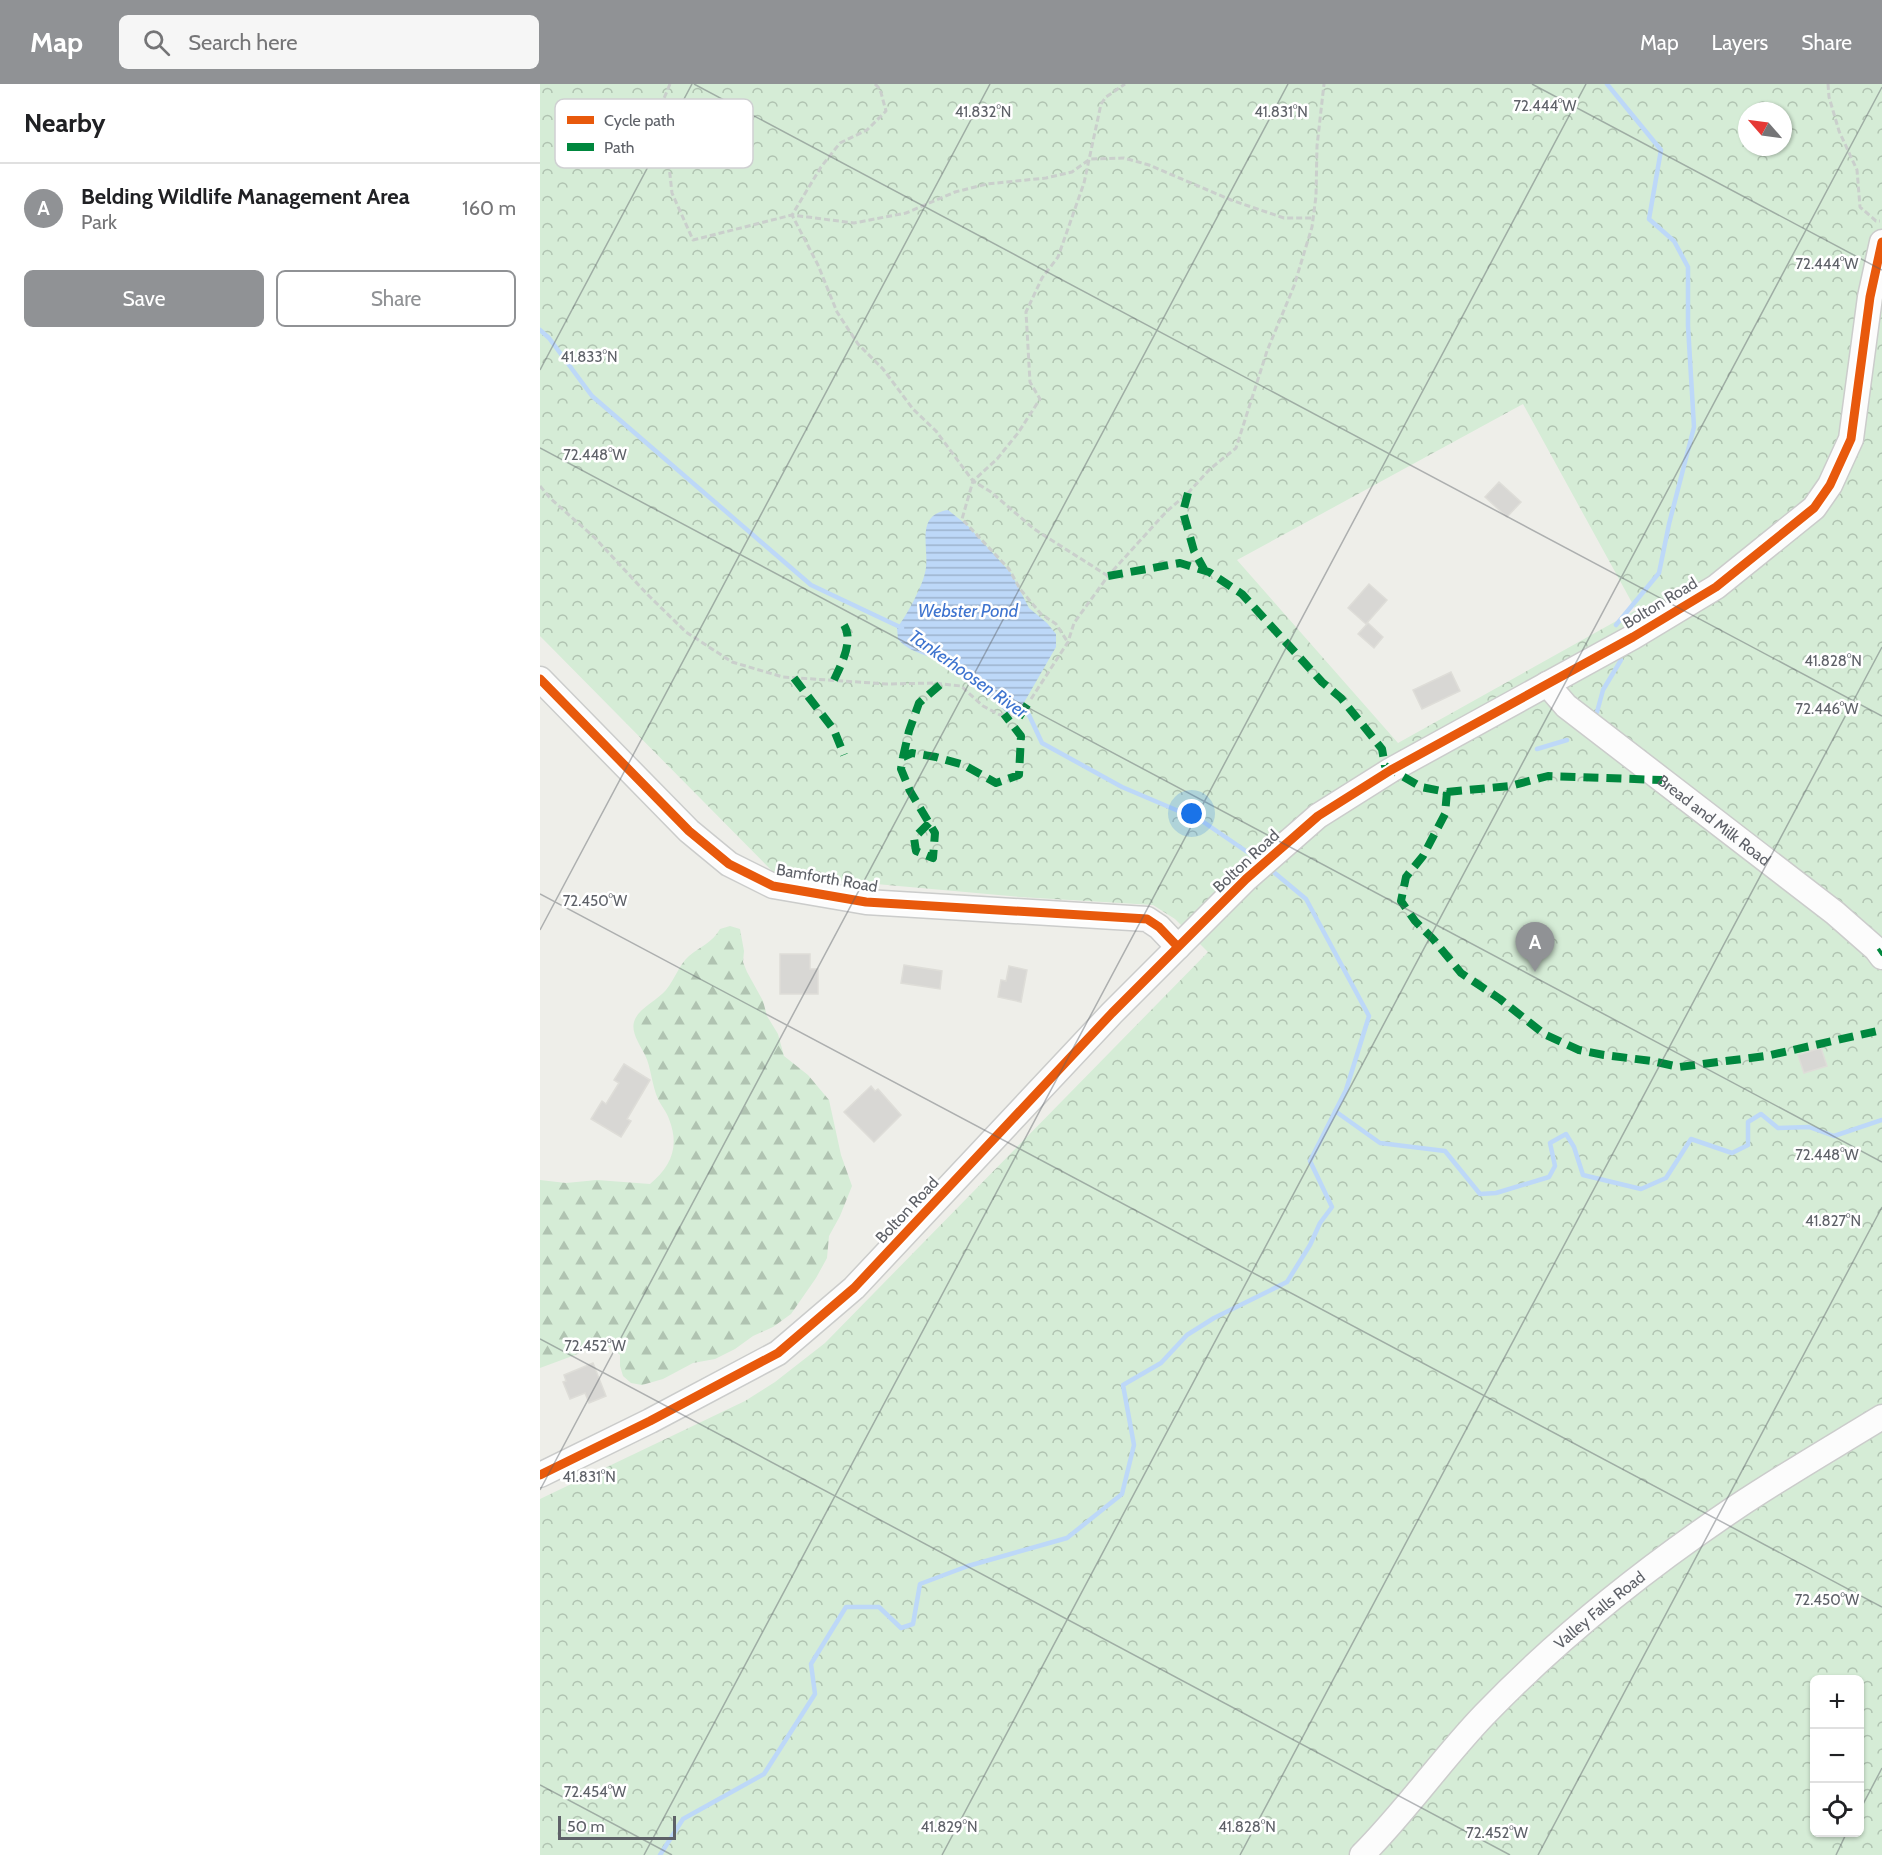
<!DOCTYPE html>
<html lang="en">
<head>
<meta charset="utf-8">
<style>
	:root { --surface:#fff; --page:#f6f6f6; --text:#202124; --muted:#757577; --line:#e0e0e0; --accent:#909295 }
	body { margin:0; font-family:Cabin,sans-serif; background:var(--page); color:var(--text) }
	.controls { position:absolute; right:18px; bottom:18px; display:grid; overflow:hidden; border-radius:9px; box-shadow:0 2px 4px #0004 }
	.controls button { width:54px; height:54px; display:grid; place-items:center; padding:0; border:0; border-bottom:2px solid var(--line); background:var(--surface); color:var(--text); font:30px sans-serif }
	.compass { position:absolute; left:1198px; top:18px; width:54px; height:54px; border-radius:50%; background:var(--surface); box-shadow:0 2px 4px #0004; rotate:298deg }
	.scale { position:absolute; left:18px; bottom:15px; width:118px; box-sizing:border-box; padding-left:6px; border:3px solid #5e6168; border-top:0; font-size:16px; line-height:21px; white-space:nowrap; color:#5e6168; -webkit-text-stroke:4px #fff; paint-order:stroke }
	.you { position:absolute; left:652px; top:730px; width:21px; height:21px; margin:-15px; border:4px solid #fff; border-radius:50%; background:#1a73e8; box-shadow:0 0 0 9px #1a73e833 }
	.badge { display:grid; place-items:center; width:39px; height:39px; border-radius:50%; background:var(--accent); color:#fff; font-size:20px; font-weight:700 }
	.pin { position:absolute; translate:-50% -50px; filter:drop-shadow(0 2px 3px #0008) }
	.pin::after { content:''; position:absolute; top:32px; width:21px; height:18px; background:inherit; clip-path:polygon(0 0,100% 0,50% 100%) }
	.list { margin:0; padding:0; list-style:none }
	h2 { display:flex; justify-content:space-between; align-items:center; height:78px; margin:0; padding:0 24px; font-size:26px }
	h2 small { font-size:20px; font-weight:400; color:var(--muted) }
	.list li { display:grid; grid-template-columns:39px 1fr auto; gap:18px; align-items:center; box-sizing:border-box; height:90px; padding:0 24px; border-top:2px solid var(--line) }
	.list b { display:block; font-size:22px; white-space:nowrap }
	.list p { margin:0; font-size:20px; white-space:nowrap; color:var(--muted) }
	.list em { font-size:20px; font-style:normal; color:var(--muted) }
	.actions { display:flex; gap:12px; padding:18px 24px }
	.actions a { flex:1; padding:14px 0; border:2px solid var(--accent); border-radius:9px; text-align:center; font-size:21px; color:var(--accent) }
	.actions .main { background:var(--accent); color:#fff }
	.icon { flex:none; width:33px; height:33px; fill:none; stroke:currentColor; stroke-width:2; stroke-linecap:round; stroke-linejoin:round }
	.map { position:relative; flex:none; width:1342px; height:1771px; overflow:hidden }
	header { display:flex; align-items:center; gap:36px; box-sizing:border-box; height:84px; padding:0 30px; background:var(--accent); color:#fff }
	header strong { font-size:28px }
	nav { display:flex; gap:33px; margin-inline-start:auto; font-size:21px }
	.search { width:420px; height:54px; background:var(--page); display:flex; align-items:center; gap:15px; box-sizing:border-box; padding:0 21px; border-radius:9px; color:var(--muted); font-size:22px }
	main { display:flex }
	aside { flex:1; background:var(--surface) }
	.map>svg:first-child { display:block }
	.forest { fill:url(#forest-firs) }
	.park { fill:url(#park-crowns); fill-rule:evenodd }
	.water { fill:url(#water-rules) }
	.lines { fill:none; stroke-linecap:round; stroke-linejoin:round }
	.stream { stroke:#bdd8f8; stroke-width:4.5 }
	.building { fill:#d8d7d4; stroke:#deddd8; stroke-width:1.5 }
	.minor-casing { stroke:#cbcccb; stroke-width:27 }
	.path { stroke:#cacfcc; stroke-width:3; stroke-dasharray:6 3; stroke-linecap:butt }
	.minor { stroke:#fcfcfc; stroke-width:24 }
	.quiet { stroke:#00873e; stroke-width:8; stroke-dasharray:15 8; stroke-linecap:butt }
	.cycleway-casing { stroke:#fff; stroke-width:13 }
	.cycleway { stroke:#e8590c; stroke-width:9 }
	.ticks { fill:none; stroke:#5e6168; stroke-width:1.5; stroke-opacity:0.45 }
	.labels { text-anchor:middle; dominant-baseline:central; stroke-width:5; stroke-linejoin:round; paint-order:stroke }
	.street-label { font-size:16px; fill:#5e6168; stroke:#fff }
	.water-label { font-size:18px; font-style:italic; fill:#3e74cf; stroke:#fff }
	.key { fill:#fff; stroke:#cfd0d2; stroke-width:1.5 }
	.key-label { font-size:16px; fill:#5e6168 }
	.ticks-label { font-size:15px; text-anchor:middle; fill:#5e6168; stroke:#fff; stroke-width:5; stroke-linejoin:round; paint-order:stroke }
</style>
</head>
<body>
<header>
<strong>Map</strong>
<div class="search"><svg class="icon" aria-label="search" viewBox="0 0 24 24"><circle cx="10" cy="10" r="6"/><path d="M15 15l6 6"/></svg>Search here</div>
<nav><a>Map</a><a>Layers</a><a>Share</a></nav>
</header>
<main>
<aside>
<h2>Nearby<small></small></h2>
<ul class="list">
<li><span class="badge">A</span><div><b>Belding Wildlife Management Area</b><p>Park</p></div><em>160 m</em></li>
</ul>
<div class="actions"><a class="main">Save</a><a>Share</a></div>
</aside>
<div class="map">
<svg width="1342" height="1771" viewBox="0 0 1342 1771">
	<defs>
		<pattern id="forest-firs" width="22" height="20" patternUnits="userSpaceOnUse" patternTransform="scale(1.5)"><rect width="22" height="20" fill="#d5ecd6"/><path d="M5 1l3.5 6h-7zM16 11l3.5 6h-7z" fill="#b0c3b1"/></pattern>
		<pattern id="park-crowns" width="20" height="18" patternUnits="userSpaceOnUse" patternTransform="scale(1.5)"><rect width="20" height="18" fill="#d5ecd6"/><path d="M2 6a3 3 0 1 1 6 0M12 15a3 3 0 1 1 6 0" fill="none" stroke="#b0c3b1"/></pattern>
		<pattern id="water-rules" width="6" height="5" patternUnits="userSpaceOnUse" patternTransform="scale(1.5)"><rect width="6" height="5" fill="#bdd8f8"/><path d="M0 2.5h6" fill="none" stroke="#9db3cd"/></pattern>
	</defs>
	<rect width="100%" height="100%" fill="#eeeee9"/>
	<path class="forest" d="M 190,842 L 200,845 L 204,867 L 203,878 L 207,888 L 223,917 L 227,932 L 238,950 L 244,972 L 268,991 L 289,1016 L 301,1071 L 312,1102 L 300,1132 L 289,1152 L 287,1174 L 276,1194 L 251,1230 L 233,1243 L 213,1252 L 195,1265 L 175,1275 L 153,1279 L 123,1295 L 102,1301 L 91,1299 L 83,1292 L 80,1282 L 80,1271 L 73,1264 L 62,1261 L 0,1284 L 0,1096 L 26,1099 L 57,1096 L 110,1100 C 131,1082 140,1063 129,1035 C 127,1028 121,1022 118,1015 C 112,1002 111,983 105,971 C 100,961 91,949 94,938 C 97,925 118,916 126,906 C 135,895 139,881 149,872 C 161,862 172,859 180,845 Z"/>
	<path class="park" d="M 0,0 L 1342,0 L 1342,1771 L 0,1771 L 0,1415 L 205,1317 L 235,1298 L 285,1259 L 668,868 L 635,835 L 613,821 L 480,813 L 236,791 L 0,552 ZM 1207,27 L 1243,27 L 1243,63 L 1207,63 ZM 983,320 L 1096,526 L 858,659 L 697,476 ZM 1274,1596 L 1320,1596 L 1320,1748 L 1274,1748 Z"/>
	<path class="water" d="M 408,426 L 428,442 L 471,489 L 489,524 L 507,539 L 516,550 L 516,563 L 478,629 L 467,629 C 452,615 438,599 422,587 C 403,573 373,573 358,555 L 357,544 C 367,531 381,505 385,489 C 391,466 373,431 408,426 Z"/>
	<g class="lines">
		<path class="stream" d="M 1067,0 L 1121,66 L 1109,135 L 1134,157 L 1148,183 L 1148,242 L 1154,343 L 1129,440 L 1119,489 L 1076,541
			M 0,246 L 9,254 L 52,312 L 271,501 L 362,544
			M 475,622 L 489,631 L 502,659 L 582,703 L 662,737 L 719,776
			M 1057,628 L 1063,606 L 1081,576
			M 997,665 L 1027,656
			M 795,1027 L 840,1059 L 905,1067 L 940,1110 L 956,1109 L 1009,1093 L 1015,1082 L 1010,1059 L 1026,1050 L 1034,1063 L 1043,1091 L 1101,1105 L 1126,1094 L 1151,1055 L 1192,1069 L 1208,1061 L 1208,1038 L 1221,1030 L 1238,1044 L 1269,1043 L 1294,1052 L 1342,1036
			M 120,1771 L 143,1735 L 224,1690 L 275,1610 L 271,1580 L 306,1523 L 339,1523 L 361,1544 L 373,1540 L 380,1500 L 428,1482 L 527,1454 L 582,1410 L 594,1361 L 583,1301 L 621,1279 L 647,1251 L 674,1234 L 747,1198 L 770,1161 L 780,1139 L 792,1123 L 770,1077 L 806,1006 L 829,932 L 766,815 L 730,785"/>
	</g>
	<path class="building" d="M 959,398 L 981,418 L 967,433 L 945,413 Z
		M 829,500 L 847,516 L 826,540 L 808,524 Z
		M 828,539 L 843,553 L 834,564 L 818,550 Z
		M 911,588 L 920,607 L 882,625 L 873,606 Z
		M 240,870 L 270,870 L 270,885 L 278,885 L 278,910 L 240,910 Z
		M 364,881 L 402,887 L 400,905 L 361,899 Z
		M 469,882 L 487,886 L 481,918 L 458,913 L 461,896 L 466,897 Z
		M 1281,964 L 1287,982 L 1264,989 L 1258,971 Z
		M 84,980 L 110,996 L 87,1035 L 91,1037 L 81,1053 L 51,1035 L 62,1017 L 66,1020 L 79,999 L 74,996 Z
		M 331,1002 L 335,1007 L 338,1005 L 361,1031 L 334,1058 L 304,1028 Z
		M 53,1279 L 66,1312 L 49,1319 L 45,1309 L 30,1315 L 23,1298 L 26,1297 L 24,1291 Z"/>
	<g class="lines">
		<g class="minor-casing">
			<g id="minor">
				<path d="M 0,595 L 149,747 L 189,780 L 233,802 L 326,818 L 607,835 L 619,843 L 638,863"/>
				<path id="s1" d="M 1007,600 L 1026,622 L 1295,829 L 1336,865 L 1342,873"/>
				<path d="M 0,1391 L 110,1337 L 238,1269 L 314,1204 L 572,929 L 706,795 L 778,732 L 851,686 L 1093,553 L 1176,503 L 1274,424 L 1290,401 L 1311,355 L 1330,213 L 1342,158"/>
				<path id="s2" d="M 822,1771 C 866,1727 901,1676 944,1631 C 1019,1553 1106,1484 1195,1424 C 1243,1392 1293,1363 1342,1333"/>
			</g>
		</g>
		<path class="path" d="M 130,0 L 122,19 L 132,109 L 153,156 L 252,131 L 314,139 L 366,129 L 415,108 L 447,100 L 506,94 L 532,88 L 550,75 L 584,74 L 609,81 L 691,116 L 744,134 L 773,134
			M 335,0 L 340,5 L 346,27 L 327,46 L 300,59 L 281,83 L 252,131 L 278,181 L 297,228 L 318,260 L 343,285 L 373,325 L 396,347 L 433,397 L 422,435 L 469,485 L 480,505 L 501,530 L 516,540 L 527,557
			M 1288,0 L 1289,13 L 1299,47 L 1317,86 L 1320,123 L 1336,137 L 1340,137
			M 0,402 L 10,414 L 55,454 L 107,510 L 146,548 L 192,578 L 243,593 L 347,600 L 393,599 L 421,602 L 443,622 L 460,631 L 464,630 L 479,633
			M 568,492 L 494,445 L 451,408 L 433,397 L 457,375 L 478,349 L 500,315 L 490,298 L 486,228 L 502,194 L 518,173 L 544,99 L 561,20 L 566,13 L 585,0
			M 491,615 L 528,558 L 534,539 L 568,492 L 626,428 L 648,409 L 670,385 L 696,364 L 727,267 L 754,202 L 772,143 L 776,112 L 777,62 L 784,0"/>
		<use href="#minor" class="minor"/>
		<path class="quiet" d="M 648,409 L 643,428 L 654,467 L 665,487
			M 568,492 L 640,479 L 669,488 L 702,510 L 782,598 L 801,614 L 842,665 L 845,682 L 881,703 L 907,708 L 905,730 L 883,772 L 866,793 L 861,817 L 875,837 L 893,855 L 921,889 L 960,915 L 1004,950 L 1039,966 L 1064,971 L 1112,977 L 1139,983 L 1226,972 L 1342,946
			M 254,594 L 294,646 L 304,671
			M 294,596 C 301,581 314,557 304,541
			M 479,633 L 491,615
			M 363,673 L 369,647 L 379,619 L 401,600
			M 907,708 L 970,702 L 1008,692 L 1122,696
			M 389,739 L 374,754 L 376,767 L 393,774 L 395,749 L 370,707 L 361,685 L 363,673 L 372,669 L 396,673 L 424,681 L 456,699 L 479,691 L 481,652 L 464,630
			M 1339,869 L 1342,867"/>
		<g class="cycleway-casing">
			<path id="cycleway" d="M 0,595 L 149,747 L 189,780 L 233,802 L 326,818 L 607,835 L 619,843 L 638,863
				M 0,1391 L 110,1337 L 238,1269 L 314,1204 L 572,929 L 706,795 L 778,732 L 851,686 L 1093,553 L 1176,503 L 1274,424 L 1290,401 L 1311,355 L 1330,213 L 1342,158"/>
		</g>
		<use href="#cycleway" class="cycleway"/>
	</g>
	<path class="ticks" d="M 154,0 L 1342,632M 992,0 L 1342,186M 0,286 L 152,0M 0,364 L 1342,1078M 0,810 L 1342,1523M 0,846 L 450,0M 0,1255 L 970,1771M 0,1406 L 748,0M 0,1701 L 132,1771M 1320,1726 L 1342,1684M 104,1771 L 1046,0M 402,1771 L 1342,3M 700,1771 L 1342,563M 998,1771 L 1342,1123M 1296,1771 L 1307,1748"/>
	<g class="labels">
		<g class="street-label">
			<text transform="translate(1120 519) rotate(-31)">Bolton Road</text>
			<text stroke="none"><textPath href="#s1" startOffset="216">Bread and Milk Road</textPath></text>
			<text transform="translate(706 777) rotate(-43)">Bolton Road</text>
			<text transform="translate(287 794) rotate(10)">Bamforth Road</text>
			<text transform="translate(367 1126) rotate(-47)">Bolton Road</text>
			<text stroke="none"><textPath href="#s2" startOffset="342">Valley Falls Road</textPath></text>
		</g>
		<g class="water-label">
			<text x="428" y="527">Webster Pond</text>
			<text transform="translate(428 590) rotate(35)">Tankerhoosen River</text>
		</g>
	</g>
	<rect x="15" y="15" width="198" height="69" rx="9" class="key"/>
	<rect x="27" y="32" width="27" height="8" fill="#e8590c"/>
	<rect x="27" y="59" width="27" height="8" fill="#00873e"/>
	<g class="key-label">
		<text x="64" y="42">Cycle path</text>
		<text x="64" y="69">Path</text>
	</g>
	<g class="ticks-label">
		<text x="1005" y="27">72.444°W</text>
		<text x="443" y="33">41.832°N</text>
		<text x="741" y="33">41.831°N</text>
		<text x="1287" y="185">72.444°W</text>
		<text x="49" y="278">41.833°N</text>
		<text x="55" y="376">72.448°W</text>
		<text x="1293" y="582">41.828°N</text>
		<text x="1287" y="630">72.446°W</text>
		<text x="55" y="822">72.450°W</text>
		<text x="1287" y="1076">72.448°W</text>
		<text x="1293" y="1142">41.827°N</text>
		<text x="55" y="1267">72.452°W</text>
		<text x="49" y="1398">41.831°N</text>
		<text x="1287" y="1521">72.450°W</text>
		<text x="55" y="1713">72.454°W</text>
		<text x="409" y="1748">41.829°N</text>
		<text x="707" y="1748">41.828°N</text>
		<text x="957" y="1754">72.452°W</text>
	</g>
</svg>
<div class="controls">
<button>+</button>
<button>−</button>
<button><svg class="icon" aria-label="locate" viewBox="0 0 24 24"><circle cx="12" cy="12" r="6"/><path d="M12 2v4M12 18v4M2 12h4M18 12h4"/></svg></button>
</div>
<svg class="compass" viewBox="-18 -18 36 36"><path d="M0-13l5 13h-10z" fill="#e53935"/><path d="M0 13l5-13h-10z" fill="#757577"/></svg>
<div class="scale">50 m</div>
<div class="you"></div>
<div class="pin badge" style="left:995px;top:888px">A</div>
</div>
</main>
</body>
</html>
